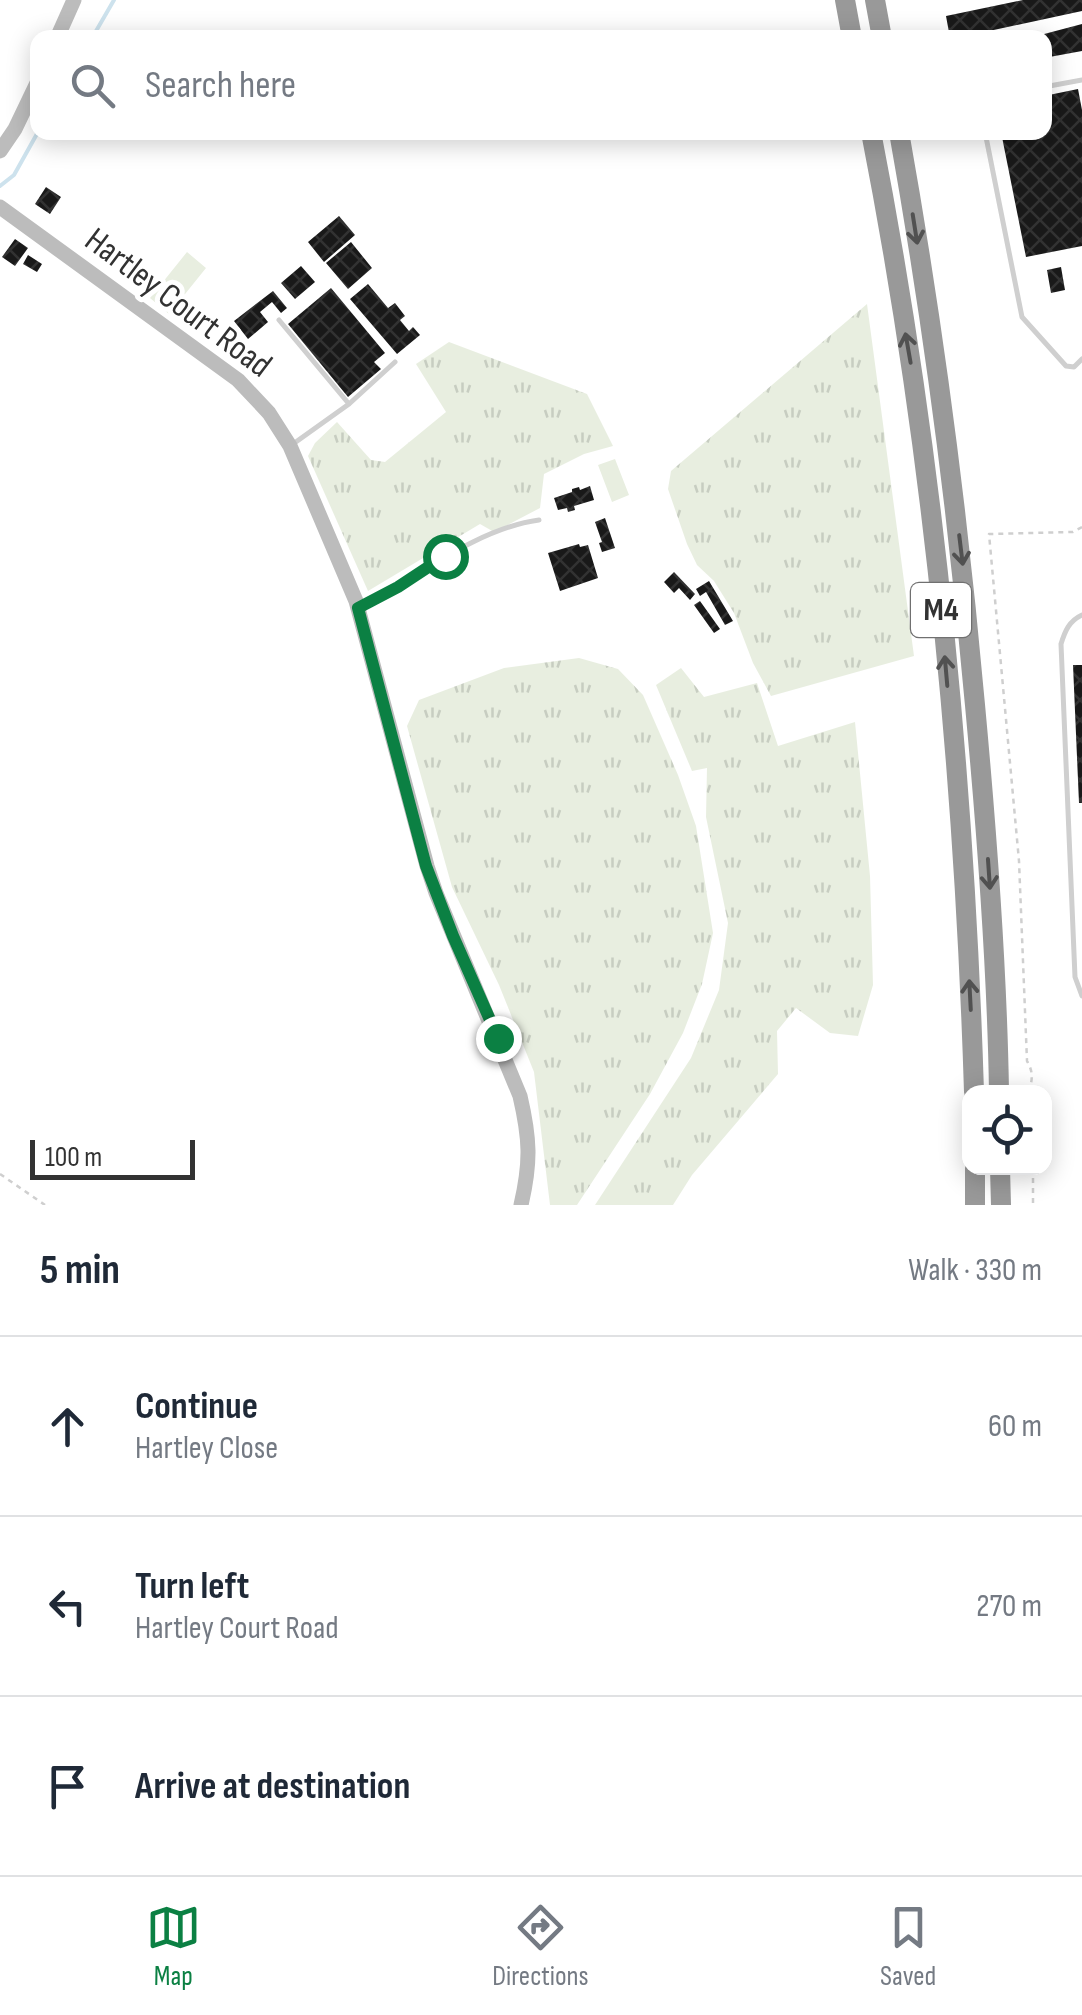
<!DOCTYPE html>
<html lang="en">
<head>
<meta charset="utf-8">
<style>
	:root { --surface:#fff; --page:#f6f6f7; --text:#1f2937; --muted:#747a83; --line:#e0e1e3; --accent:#0b8043 }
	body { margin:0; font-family:"Sofia Sans Condensed",sans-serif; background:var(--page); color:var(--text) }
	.controls { position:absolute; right:30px; bottom:30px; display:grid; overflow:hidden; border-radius:20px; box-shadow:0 5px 25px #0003 }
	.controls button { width:90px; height:90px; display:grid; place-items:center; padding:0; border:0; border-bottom:2px solid var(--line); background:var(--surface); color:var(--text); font:50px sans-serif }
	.scale { position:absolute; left:30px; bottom:25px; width:165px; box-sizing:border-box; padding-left:10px; border:5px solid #323232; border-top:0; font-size:28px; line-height:35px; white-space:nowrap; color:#323232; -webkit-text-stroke:8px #fff; paint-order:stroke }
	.stop { position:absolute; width:30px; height:30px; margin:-22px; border:8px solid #0b8043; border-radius:50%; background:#fff }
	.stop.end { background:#0b8043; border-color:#fff; box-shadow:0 2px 10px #0008 }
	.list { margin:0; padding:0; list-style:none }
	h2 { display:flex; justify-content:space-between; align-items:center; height:130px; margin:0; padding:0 40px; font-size:42px }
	h2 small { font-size:32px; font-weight:400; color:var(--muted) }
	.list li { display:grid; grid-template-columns:65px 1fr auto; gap:30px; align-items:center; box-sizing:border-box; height:180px; padding:0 40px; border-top:2px solid var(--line) }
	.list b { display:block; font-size:38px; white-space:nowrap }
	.list p { margin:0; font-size:32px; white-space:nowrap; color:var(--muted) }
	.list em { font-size:32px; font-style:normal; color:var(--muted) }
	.icon { flex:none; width:55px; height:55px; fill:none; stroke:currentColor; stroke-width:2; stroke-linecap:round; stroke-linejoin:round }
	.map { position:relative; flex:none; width:1082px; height:1205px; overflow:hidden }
	.search { position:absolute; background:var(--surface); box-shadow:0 5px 25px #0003; left:30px; right:30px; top:30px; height:110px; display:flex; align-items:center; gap:25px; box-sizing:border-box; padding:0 35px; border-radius:20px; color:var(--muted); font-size:38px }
	.sheet { height:670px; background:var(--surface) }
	nav { display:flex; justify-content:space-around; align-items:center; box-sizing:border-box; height:140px; border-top:2px solid var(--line); background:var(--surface); font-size:28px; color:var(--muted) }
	nav a { display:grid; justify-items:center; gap:5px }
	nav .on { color:var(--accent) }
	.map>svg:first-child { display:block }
	.grass { fill:url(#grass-tufts) }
	.pitch { fill:#e8eee0 }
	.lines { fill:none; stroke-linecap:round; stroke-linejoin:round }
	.stream { stroke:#cde2ed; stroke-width:4 }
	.building { fill:url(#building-cross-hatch) }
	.path { stroke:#cfcfcf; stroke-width:2.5; stroke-dasharray:5 5; stroke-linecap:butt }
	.lane { stroke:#cfcfcf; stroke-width:5 }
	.secondary { stroke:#bcbcbc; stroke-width:15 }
	.highway { stroke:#999; stroke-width:20 }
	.oneway { stroke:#515151 }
	.route { stroke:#0b8043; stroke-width:12 }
	.labels { text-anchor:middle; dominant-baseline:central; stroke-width:10; stroke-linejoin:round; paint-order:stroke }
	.shield { fill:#fff; stroke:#707070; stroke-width:2.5 }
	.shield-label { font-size:32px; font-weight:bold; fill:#323232 }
	.street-label { font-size:35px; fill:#323232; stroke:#fff }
</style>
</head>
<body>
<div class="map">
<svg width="1082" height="1205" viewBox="0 0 1082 1205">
	<defs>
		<pattern id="grass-tufts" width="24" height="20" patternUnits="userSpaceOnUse" patternTransform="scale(2.5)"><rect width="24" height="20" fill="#e8eee0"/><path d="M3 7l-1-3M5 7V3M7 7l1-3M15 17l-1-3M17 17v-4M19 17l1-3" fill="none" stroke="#c7cdc1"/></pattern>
		<pattern id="building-cross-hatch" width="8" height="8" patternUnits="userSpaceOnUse" patternTransform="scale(2.5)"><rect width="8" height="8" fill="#191919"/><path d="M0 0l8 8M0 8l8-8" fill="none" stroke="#323232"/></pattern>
	</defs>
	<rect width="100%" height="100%" fill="#fff"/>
	<path class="grass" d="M 867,304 L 914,656 L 771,696 L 753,663 L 734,613 L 714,581 L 697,565 L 687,544 L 668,489 L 671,471 Z
		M 449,342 L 587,394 L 613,446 L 584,454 L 544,474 L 540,508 L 494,532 L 480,524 L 368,591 L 308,456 L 315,443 L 337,422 L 371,460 L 385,462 L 446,412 L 416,364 Z
		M 579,658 L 618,669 L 643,695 L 678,775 L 696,826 L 713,933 L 702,984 L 683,1033 L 650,1094 L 577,1205 L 550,1205 L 534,1072 L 499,985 L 452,887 L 407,726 L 419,700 L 504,668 Z
		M 681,668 L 704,697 L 757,683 L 778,746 L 855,722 L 870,876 L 873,985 L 858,1036 L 830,1033 L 796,1008 L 777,1031 L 778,1074 L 692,1175 L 673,1205 L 595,1205 L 691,1058 L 719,990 L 728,923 L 706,817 L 707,768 L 692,771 L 656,685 Z"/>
	<path class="pitch" d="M 187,252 L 206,268 L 169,314 L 150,298 Z
		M 615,459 L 629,495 L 612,502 L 598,465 Z"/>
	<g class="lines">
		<path class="stream" d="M 92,38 L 114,0
			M 0,186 L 14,175 L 38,132"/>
	</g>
	<path class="building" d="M 1023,0 L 1082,0 L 1082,11 L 975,34 L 976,38 L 950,38 L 946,16 Z
		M 1082,24 L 1082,51 L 1044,58 L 1044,38 L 1029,38 Z
		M 1078,89 L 1082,110 L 1082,246 L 1026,257 L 1001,132 L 1044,132 L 1044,96 Z
		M 46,187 L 61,197 L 50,214 L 35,204 Z
		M 339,216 L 355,235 L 324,262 L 308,242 Z
		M 15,239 L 28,248 L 15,266 L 2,257 Z
		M 351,242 L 372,268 L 348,289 L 326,263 Z
		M 28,255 L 42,264 L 37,272 L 23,264 Z
		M 301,266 L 315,282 L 295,299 L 281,283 Z
		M 1061,267 L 1065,290 L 1051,293 L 1047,270 Z
		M 368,284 L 388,308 L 395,303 L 405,316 L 400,320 L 409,331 L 413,327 L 420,335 L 397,354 L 350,299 Z
		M 331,288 L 385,353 L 374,362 L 381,369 L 348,397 L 288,324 Z
		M 273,291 L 287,308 L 281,313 L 272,302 L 260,312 L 268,322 L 248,339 L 234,321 Z
		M 590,486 L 594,500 L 574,506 L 575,510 L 568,512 L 567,508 L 558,510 L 554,498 L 572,492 L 572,489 L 579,487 L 580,490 Z
		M 605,518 L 615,548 L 602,552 L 599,543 L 602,542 L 595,522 Z
		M 579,544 L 580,547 L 588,545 L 598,578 L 560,591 L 548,553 Z
		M 674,572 L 695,594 L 690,600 L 679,588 L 674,593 L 664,582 Z
		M 709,581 L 733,621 L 725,625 L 706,592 L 700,596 L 696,589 Z
		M 700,601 L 720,629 L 714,633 L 694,605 Z
		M 1073,665 L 1082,665 L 1082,803 L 1079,803 Z"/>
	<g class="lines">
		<path class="path" d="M 1029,1092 C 1032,1080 1034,1073 1027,1061 L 1019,861 L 989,534 L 1073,532 L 1082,527
			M 1033,1168 L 1033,1205
			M 0,1174 L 45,1205"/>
		<path class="lane" d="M 1044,87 L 1082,80
			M 985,132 L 1022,317 L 1066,366 L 1074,367 L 1082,359
			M 279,320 L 349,404
			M 293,444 L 349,404 L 395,362
			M 361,607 C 415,578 478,528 539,520
			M 1082,615 C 1069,621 1065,631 1061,644 L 1075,977 L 1082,996"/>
		<path class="secondary" d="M 57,38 L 74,0
			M 0,151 L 15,129 L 38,81
			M 0,207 L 238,380 L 269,413 L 290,446 L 356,601 L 427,866 L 436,893 L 520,1096 C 530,1139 531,1162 521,1205"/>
		<path class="highway" d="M 845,0 L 852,38
			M 875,0 L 882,38
			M 871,132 C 933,448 964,771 974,1092
			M 899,132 C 933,322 958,513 975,705 C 987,834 997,963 999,1092
			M 975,1168 L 975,1205
			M 1000,1168 L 1001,1205"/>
	</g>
	<defs><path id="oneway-shaft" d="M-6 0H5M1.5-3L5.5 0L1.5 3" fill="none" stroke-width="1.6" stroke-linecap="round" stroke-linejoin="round" transform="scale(2.5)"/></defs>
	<g class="oneway">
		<use href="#oneway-shaft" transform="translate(915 229) rotate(81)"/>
		<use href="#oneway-shaft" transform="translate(908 348) rotate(-100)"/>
		<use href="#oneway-shaft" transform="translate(961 550) rotate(83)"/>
		<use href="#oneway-shaft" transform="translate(946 671) rotate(-95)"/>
		<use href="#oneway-shaft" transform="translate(989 874) rotate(86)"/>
		<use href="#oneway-shaft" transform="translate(970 995) rotate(-93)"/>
	</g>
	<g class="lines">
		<path class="route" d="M 445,556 L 398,587 L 358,608 L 426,866 L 453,936 L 498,1038"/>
	</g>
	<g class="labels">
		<rect class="shield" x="911" y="583" width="60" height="54" rx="8"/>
		<g class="shield-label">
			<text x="941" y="610">M4</text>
		</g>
		<g class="street-label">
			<text transform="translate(178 303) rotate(37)">Hartley Court Road</text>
		</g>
	</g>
</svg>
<div class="controls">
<button><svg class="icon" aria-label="locate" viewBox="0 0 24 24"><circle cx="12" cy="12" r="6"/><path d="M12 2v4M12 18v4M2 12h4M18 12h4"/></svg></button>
</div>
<div class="scale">100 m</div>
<div class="stop" style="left:445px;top:556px"></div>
<div class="stop end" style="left:498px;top:1038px"></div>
<div class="search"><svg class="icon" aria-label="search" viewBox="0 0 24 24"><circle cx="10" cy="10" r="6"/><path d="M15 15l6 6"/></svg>Search here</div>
</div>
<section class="sheet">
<h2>5 min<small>Walk · 330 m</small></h2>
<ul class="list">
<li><svg class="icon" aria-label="ahead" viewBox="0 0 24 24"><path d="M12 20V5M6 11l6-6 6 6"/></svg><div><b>Continue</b><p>Hartley Close</p></div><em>60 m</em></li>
<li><svg class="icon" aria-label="left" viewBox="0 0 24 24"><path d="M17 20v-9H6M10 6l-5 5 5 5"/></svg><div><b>Turn left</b><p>Hartley Court Road</p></div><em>270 m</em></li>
<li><svg class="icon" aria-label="arrive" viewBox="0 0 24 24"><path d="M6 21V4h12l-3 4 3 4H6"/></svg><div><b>Arrive at destination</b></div></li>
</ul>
</section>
<nav>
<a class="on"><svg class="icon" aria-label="map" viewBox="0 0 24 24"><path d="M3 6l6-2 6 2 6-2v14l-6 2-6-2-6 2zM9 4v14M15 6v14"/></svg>Map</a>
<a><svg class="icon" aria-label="directions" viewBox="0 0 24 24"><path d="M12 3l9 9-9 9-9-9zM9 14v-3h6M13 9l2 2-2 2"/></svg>Directions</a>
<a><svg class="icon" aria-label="saved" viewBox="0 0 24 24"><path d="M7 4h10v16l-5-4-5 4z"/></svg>Saved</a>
</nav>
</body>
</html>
